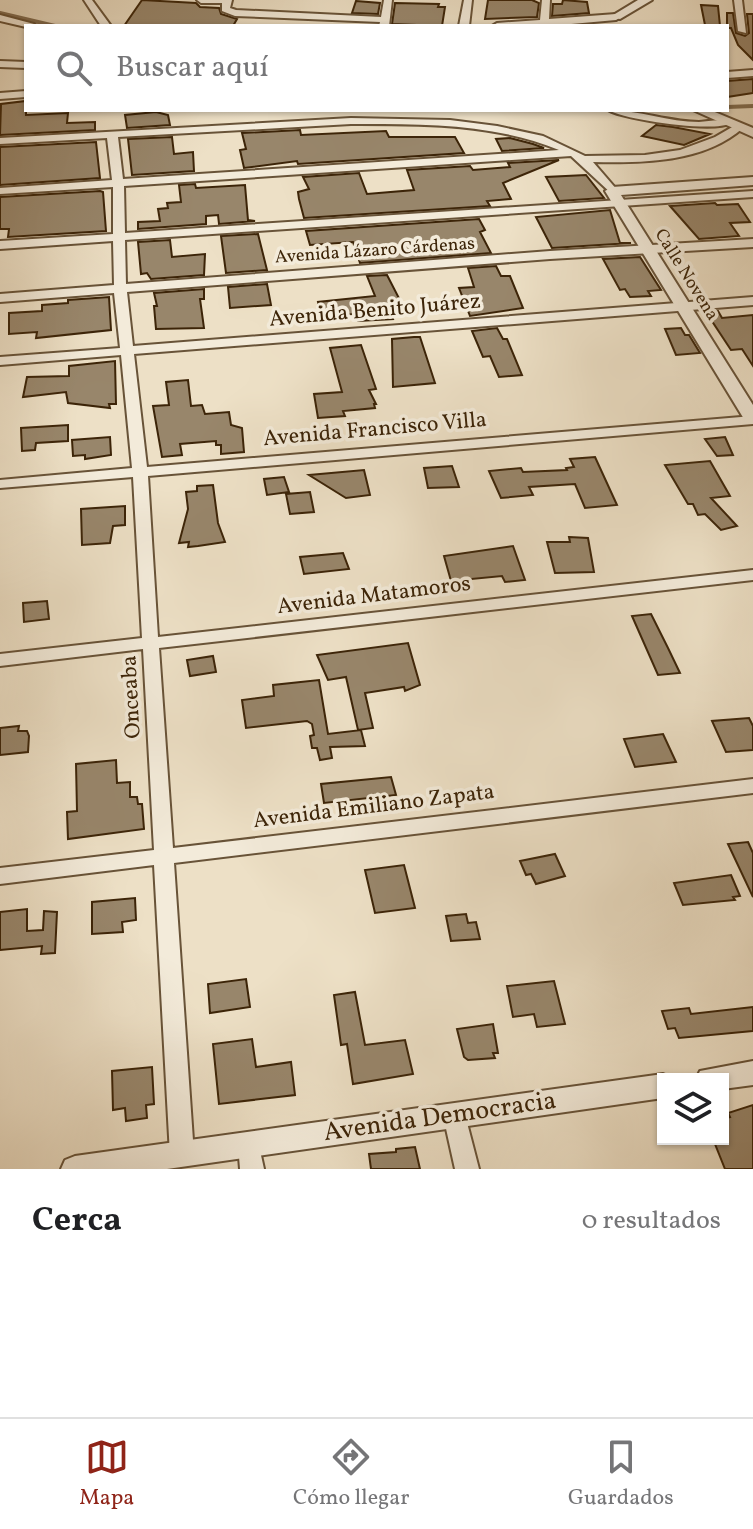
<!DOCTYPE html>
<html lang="es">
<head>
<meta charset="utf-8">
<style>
	:root { --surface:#fff; --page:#f2f2f2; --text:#202124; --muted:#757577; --line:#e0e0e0; --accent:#8f2418 }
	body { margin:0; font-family:Vollkorn,serif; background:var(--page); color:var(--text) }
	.controls { position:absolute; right:24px; bottom:24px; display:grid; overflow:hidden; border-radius:0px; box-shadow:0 2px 6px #0004 }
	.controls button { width:72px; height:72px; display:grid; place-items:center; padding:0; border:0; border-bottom:2px solid var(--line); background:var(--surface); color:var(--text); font:40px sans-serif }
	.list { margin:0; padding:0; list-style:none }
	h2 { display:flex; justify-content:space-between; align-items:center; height:104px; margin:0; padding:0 32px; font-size:34px }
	h2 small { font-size:26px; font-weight:400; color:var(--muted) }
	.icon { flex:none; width:44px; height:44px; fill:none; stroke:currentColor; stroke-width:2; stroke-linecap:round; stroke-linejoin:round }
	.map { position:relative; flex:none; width:753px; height:1169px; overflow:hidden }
	.search { position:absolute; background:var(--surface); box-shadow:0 2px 6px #0004; left:24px; right:24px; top:24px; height:88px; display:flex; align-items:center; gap:20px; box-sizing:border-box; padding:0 28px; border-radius:0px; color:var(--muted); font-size:30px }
	.sheet { height:248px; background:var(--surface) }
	nav { display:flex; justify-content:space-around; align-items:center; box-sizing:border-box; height:112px; border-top:2px solid var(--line); background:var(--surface); font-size:22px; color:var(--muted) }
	nav a { display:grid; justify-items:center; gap:4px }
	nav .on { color:var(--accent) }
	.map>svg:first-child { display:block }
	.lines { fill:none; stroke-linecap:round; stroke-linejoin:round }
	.stream { stroke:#826e53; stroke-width:4 }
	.building { fill:#98866b; stroke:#3c2408; stroke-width:2 }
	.minor-casing { stroke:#685338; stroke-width:4 }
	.tertiary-casing { stroke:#685338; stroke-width:4 }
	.minor { fill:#f3ebda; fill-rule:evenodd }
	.tertiary { fill:#f3ebda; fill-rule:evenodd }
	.labels { text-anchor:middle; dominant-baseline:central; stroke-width:7; stroke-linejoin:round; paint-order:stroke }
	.far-street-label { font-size:18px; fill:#3c2408; stroke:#f3ebda }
	.street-label { font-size:22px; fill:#3c2408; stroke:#f3ebda }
	.near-street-label { font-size:26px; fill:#3c2408; stroke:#f3ebda }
</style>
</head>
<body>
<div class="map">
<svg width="753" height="1169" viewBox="0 0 753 1169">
	<rect width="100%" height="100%" fill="#ede0c6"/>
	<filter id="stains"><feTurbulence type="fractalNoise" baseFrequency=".0025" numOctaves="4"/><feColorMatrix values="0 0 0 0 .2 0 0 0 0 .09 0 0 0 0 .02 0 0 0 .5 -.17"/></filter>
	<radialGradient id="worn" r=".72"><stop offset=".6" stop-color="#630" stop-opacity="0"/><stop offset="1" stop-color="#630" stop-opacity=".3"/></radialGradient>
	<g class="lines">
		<path class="stream" d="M 0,13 L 55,26
			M 727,107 L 753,106"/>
	</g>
	<path class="building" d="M 142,0 L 196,3 L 200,7 L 219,8 L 221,14 L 237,19 L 233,26 L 124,26 Z
		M 488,0 L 532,0 L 539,3 L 537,17 L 485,19 Z
		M 563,0 L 587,2 L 589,13 L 552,16 L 553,4 L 562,4 Z
		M 356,1 L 380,3 L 378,14 L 352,13 Z
		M 395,3 L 439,4 L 438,7 L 445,7 L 442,26 L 392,24 Z
		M 701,5 L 718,6 L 720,26 L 705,25 Z
		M 727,13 L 733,13 L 736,33 L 745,36 L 749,33 L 747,14 L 753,14 L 753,60 L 738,45 L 731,28 L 727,28 Z
		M 753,79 L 753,93 L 727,97 L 727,81 Z
		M 26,101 L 26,115 L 68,113 L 67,123 L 95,122 L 95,130 L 0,135 L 1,104 Z
		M 156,112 L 168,115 L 170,125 L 127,128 L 125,115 Z
		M 656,125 L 673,127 L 710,134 L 684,145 L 642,136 Z
		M 300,130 L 301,135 L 386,131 L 389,137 L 455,137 L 464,153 L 298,164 L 297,161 L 244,168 L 240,150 L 246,149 L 242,133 Z
		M 172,137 L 174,154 L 193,152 L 194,171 L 132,175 L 128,139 Z
		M 510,138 L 533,144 L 544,148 L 502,151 L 496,139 Z
		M 96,142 L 100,178 L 0,185 L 0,147 Z
		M 559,160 L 503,183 L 511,199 L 487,201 L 490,206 L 304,218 L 299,199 L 298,192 L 309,189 L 303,177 L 359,173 L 367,194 L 414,190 L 407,170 L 470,166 L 473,170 L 510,167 L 508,163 Z
		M 586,175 L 604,198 L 559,201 L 546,177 Z
		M 195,184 L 196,188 L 245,185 L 248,220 L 255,221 L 219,224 L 218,215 L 206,216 L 206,224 L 138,229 L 138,222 L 160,221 L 158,209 L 168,208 L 167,203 L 181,202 L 179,185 Z
		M 100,191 L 103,192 L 106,231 L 8,237 L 9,229 L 0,229 L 0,197 Z
		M 715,203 L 717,205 L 738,204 L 750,222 L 730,223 L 739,236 L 699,239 L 670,206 Z
		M 610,210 L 620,243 L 631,243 L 552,248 L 536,217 Z
		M 479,219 L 485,230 L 480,232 L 491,253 L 360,263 L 353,242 L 310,245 L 306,231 Z
		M 258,234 L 267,270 L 226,273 L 221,236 Z
		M 170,240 L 172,257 L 205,254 L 204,275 L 151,279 L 147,273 L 141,274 L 138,242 Z
		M 640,257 L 661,290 L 648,291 L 651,296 L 630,297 L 625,289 L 620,290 L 603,259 Z
		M 496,266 L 501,276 L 510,276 L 523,308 L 470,316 L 459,288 L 474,287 L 468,268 Z
		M 387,275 L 403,306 L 389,307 L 393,319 L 358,321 L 356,314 L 321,316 L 318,302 L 375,296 L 367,276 Z
		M 267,284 L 271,305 L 230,308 L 228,287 Z
		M 204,289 L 204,299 L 200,299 L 204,328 L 156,329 L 154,306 L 157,306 L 154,293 Z
		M 109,297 L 111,330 L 36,338 L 37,332 L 9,334 L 9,313 L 42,311 L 42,305 L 68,303 L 68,300 Z
		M 718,311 L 722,318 L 753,315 L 753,366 L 742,349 L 731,350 L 706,312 Z
		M 497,328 L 503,339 L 507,339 L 522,375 L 499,377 L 490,356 L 483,357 L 472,331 Z
		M 681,328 L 685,335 L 689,335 L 700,353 L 676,355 L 665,329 Z
		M 414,337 L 420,337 L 435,383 L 393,387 L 392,339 Z
		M 361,345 L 376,389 L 369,390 L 376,404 L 374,404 L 375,408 L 343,411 L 345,416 L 318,418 L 314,394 L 342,392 L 330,348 Z
		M 115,361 L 116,404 L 109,404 L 110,408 L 68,403 L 66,392 L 23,397 L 27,377 L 69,376 L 69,366 Z
		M 188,380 L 191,406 L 202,405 L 205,414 L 229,412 L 231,425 L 242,428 L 244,452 L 221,454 L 221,445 L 216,445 L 216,441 L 180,444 L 182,455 L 162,457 L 153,406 L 169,405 L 166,382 Z
		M 68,425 L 68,441 L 36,443 L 35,450 L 22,451 L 21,428 Z
		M 110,437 L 111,455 L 85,459 L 85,455 L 73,456 L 72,440 Z
		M 725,437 L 733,455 L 717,456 L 705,439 Z
		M 595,457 L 617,505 L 585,508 L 575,484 L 529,487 L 533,495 L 501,498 L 489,471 L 521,468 L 523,472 L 567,470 L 566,468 L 574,467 L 570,459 Z
		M 710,461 L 730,496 L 711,498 L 737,526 L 721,530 L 705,514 L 698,515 L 693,504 L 688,504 L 665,465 Z
		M 452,466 L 459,487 L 428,488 L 424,468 Z
		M 364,470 L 370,495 L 346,498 L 309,475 Z
		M 284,477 L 289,492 L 267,495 L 264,479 Z
		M 213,485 L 218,523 L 225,542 L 198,546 L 188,547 L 189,542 L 179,543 L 188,509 L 186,492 L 197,491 L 197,486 Z
		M 310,492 L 314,512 L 290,514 L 286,494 Z
		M 125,506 L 125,525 L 113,526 L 110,543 L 82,545 L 81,509 Z
		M 569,537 L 588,538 L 594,572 L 555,573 L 547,542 L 570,542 Z
		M 513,546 L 525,580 L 505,582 L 502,576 L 451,581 L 444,556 Z
		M 343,553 L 349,569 L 304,574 L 300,557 Z
		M 47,601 L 49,619 L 24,622 L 23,603 Z
		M 651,614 L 668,648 L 680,673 L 658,675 L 632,616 Z
		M 408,643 L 420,685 L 405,691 L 404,687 L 365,693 L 373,728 L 358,730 L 346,677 L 328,680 L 317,655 Z
		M 213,656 L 216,672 L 190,676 L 187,660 Z
		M 319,680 L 328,734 L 361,730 L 365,746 L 330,747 L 332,758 L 320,760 L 317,748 L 312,748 L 310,736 L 314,735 L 312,724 L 307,721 L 246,728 L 242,700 L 274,696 L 273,685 Z
		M 749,718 L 753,726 L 753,750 L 726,752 L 712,721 Z
		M 19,726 L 18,731 L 27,731 L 29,736 L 28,752 L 0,755 L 0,728 Z
		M 663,734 L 676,762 L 635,767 L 624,739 Z
		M 116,760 L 117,783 L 130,782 L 130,797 L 137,797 L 138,804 L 142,804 L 144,829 L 68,839 L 67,812 L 77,811 L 76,764 Z
		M 391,777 L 396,795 L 324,803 L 321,784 Z
		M 748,842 L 753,853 L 753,897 L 728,844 Z
		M 555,854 L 565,876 L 536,884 L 531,874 L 526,875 L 520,861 Z
		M 404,865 L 415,908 L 375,913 L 365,870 Z
		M 731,875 L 740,896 L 733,897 L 735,900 L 683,905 L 674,883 Z
		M 135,898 L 136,920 L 122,922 L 123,932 L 92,934 L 92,902 Z
		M 27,909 L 27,931 L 43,930 L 44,911 L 57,912 L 55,953 L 41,954 L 42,946 L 0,950 L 0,912 Z
		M 466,914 L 468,923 L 476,922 L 480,939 L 451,941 L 446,916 Z
		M 246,979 L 250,1007 L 210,1013 L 208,984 Z
		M 554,981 L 565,1024 L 537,1027 L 534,1014 L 513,1017 L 507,986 Z
		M 355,992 L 365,1045 L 405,1040 L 413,1074 L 353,1084 L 347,1044 L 341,1045 L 334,995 Z
		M 753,1007 L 753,1031 L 679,1038 L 675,1028 L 668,1029 L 662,1011 L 689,1008 L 691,1014 Z
		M 493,1024 L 498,1053 L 493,1053 L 495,1058 L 468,1060 L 464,1057 L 457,1029 Z
		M 252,1039 L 256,1067 L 291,1062 L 295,1095 L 219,1104 L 213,1044 Z
		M 152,1067 L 154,1104 L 146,1105 L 147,1118 L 126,1121 L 125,1108 L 113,1110 L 112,1071 Z
		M 753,1105 L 753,1169 L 725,1169 L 713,1139 L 723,1139 L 723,1119 L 730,1117 L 728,1113 Z
		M 415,1147 L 420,1169 L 371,1169 L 369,1154 L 396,1152 L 396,1149 Z"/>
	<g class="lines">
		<g class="minor-casing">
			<path id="minor" d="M 84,0 L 92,0 L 111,26 L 101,26 Z
				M 197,0 L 232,0 L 230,8 L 236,10 L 381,17 L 384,0 L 392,0 L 389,26 L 379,26 L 380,22 L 235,16 L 222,11 L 222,3 L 201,3 Z
				M 464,0 L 472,0 L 469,26 L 459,26 Z
				M 542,0 L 550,0 L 549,19 L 616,14 L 621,17 L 616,20 L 549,26 L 492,26 L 497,23 L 540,20 Z
				M 734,0 L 742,0 L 746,33 L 738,31 Z
				M 0,15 L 34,24 L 36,26 L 26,27 L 0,21 Z
				M 0,61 L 26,62 L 26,68 L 0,67 Z
				M 753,70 L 753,76 L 727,78 L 727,72 Z
				M 26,91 L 26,97 L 0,99 L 0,93 Z
				M 608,110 C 639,110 669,122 699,122 C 710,121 722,118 731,123 C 714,133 625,120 608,110 Z
				M 351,118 L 450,120 L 497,126 L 543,136 L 585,156 L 645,155 L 680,150 L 715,137 L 734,126 L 743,128 C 703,163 643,163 593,162 L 618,191 L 612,194 L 571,156 L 124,186 L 125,233 L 753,191 L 753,197 L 125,240 L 126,284 L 550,251 L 753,239 L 753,247 L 550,259 L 127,292 L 133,346 L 753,297 L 753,305 L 134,354 L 147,467 L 753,416 L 753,424 L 148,476 L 158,637 L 753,570 L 753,580 L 159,648 L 173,848 L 753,779 L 753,793 L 174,863 L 194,1155 L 190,1162 L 182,1165 L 174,1162 L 170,1155 L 154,865 L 0,884 L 0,868 L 154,850 L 143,649 L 0,666 L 0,654 L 142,638 L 133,477 L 0,488 L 0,480 L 132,468 L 121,355 L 0,365 L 0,357 L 120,348 L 114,293 L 0,302 L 0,294 L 114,285 L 113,241 L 0,249 L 0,241 L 113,234 L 113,187 L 0,194 L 0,188 L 112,180 L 107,138 L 0,144 L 0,138 ZM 351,124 C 421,124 493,123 559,150 L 123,179 L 118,137 Z
				M 454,1105 L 462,1108 L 465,1115 L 479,1169 L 455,1169 L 443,1115 L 446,1108 Z
				M 249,1134 L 257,1137 L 264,1169 L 240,1169 L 238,1144 L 241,1137 Z"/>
		</g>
		<g class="tertiary-casing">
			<path id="tertiary" d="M 638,0 L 652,0 L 620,19 L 610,17 Z
				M 693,110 L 710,110 L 753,128 L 753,137 Z
				M 753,177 L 753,185 L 621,195 L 753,405 L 753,424 L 744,419 L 605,191 L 612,187 Z
				M 753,1061 L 753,1085 L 723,1089 L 723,1079 L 696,1079 L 700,1071 Z
				M 663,1074 L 674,1079 L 663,1079 L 663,1098 L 167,1169 L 61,1169 L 65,1160 L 75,1156 Z"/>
		</g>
		<use href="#minor" class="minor"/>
		<use href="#tertiary" class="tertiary"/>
	</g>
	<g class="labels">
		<g class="far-street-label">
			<text transform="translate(375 251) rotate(-4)">Avenida Lázaro Cárdenas</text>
			<text transform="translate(686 275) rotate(58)">Calle Novena</text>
		</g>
		<g class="street-label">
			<text transform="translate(375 311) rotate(-5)">Avenida Benito Juárez</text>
			<text transform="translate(375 430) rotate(-5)">Avenida Francisco Villa</text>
			<text transform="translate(374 596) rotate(-7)">Avenida Matamoros</text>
			<text transform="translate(132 697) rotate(-93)">Onceaba</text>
			<text transform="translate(374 807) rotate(-7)">Avenida Emiliano Zapata</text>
		</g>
		<g class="near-street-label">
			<text transform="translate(440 1117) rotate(-8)">Avenida Democracia</text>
		</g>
	</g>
	<rect width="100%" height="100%" filter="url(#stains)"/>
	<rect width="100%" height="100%" fill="url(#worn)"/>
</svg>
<div class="controls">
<button><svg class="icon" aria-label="layers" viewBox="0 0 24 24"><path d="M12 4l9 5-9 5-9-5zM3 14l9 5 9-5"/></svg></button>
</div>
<div class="search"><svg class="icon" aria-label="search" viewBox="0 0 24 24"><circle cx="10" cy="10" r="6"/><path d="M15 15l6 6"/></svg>Buscar aquí</div>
</div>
<section class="sheet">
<h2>Cerca<small>0 resultados</small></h2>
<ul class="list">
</ul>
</section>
<nav>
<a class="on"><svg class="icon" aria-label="map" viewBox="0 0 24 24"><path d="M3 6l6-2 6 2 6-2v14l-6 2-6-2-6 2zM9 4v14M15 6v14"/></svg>Mapa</a>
<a><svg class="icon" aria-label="directions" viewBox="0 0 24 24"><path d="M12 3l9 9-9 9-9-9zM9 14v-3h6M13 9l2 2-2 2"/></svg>Cómo llegar</a>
<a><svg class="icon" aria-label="saved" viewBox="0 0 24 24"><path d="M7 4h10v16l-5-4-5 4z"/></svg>Guardados</a>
</nav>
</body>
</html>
